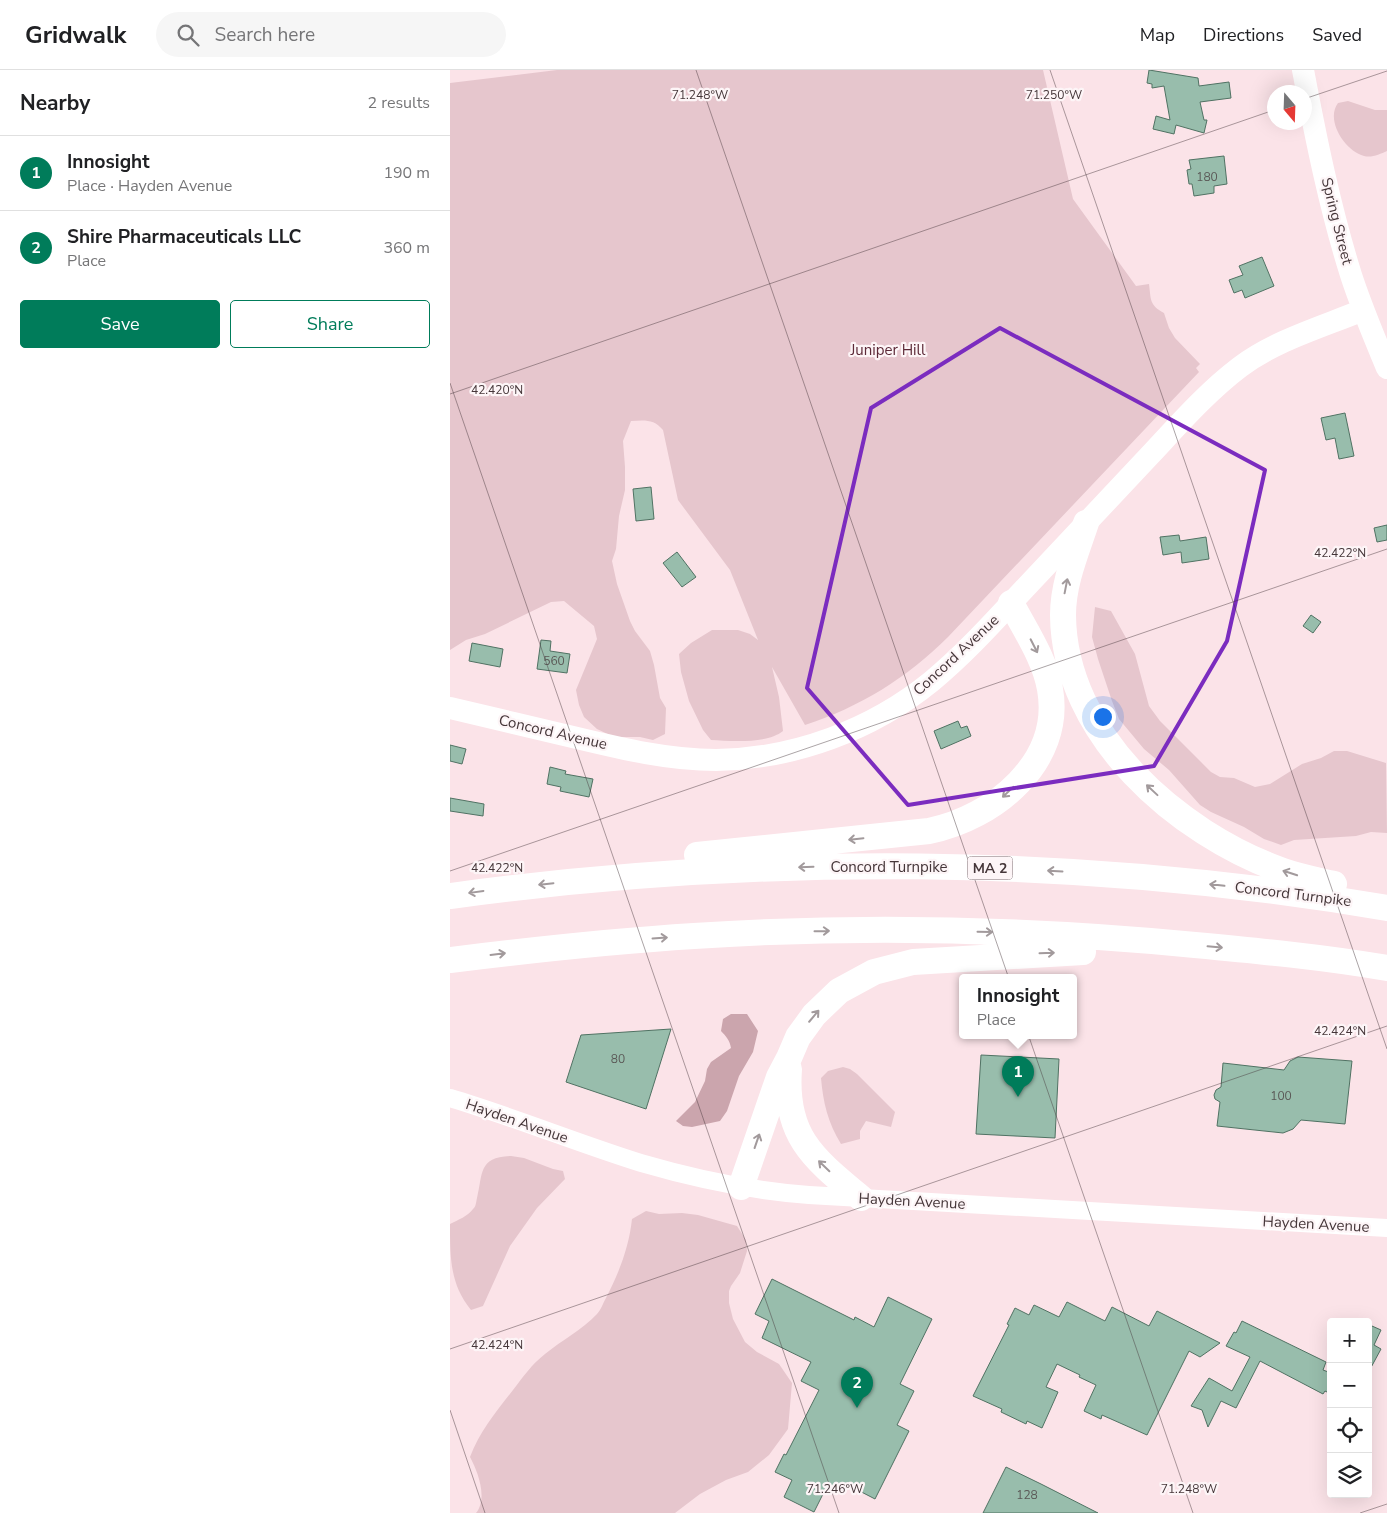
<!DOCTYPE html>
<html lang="en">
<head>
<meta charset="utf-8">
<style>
	:root { --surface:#fff; --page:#f6f6f6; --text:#202124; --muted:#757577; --line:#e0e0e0; --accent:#007c5a }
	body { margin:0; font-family:"Nunito Sans",sans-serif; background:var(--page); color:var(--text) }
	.controls { position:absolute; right:15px; bottom:15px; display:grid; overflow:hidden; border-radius:5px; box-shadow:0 5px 20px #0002 }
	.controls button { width:45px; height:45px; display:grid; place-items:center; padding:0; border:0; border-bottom:1px solid var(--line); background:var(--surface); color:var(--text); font:25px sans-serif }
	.compass { position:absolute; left:817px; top:15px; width:45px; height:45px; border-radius:50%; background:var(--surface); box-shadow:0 5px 20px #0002; rotate:161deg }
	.you { position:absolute; left:652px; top:646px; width:18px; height:18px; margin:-12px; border:4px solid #fff; border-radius:50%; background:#1a73e8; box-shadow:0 0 0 8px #1a73e833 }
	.badge { display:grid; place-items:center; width:32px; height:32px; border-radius:50%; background:var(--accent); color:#fff; font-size:16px; font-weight:700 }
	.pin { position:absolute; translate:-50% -41px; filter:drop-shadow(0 1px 2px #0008) }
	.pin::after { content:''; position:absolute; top:26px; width:18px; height:15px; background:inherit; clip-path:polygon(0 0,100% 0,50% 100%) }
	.popup { position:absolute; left:509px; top:904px; width:118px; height:65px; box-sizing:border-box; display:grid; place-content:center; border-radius:5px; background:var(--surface); filter:drop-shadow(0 1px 4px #0005); font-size:16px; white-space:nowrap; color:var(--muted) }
	.popup b { font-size:19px; color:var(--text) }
	.popup::after { content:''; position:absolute; left:50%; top:100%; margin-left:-10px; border:10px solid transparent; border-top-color:var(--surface) }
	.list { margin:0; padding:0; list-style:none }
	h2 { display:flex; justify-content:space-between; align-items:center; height:65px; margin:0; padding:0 20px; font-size:21px }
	h2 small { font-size:16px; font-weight:400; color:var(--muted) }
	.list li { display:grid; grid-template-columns:32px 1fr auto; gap:15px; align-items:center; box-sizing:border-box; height:75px; padding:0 20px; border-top:1px solid var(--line) }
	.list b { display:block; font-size:19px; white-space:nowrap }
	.list p { margin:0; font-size:16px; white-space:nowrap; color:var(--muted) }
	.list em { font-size:16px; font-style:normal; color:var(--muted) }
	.actions { display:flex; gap:10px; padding:15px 20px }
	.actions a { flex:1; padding:11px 0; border:1px solid var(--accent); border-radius:5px; text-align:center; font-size:18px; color:var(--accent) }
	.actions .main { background:var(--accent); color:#fff }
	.icon { flex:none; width:28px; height:28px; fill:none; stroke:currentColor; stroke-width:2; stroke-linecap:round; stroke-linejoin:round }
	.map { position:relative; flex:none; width:937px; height:1443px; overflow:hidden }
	header { display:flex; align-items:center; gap:30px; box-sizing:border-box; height:70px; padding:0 25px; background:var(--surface); border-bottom:1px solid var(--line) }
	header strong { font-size:24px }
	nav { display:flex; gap:28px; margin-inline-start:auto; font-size:18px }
	.search { width:350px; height:45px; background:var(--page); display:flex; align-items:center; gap:12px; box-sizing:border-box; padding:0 18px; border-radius:28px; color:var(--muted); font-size:19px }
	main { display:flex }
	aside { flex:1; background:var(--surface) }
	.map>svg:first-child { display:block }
	.green { fill:#e6c6cd }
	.water { fill:#cba5ad }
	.building { fill:#98bdac; stroke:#507263 }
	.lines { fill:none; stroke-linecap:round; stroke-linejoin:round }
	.minor { stroke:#fff; stroke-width:18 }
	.major { stroke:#fff; stroke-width:22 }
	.highway { stroke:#fff; stroke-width:26 }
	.oneway { stroke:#a29a9c }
	.marked { fill:none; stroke:#7b2cbf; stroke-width:4; stroke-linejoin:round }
	.ticks { fill:none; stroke:#453639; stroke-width:1; stroke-opacity:0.45 }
	.labels { text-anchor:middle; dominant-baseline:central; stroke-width:4.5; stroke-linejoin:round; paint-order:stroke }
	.number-label { font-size:12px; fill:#5a5856 }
	.shield { fill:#fdf5f7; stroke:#7c6f72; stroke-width:1 }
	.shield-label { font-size:14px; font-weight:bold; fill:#453639 }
	.street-label { font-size:15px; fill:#453639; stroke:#fdf5f7 }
	.park-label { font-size:15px; fill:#5d2a38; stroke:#fdf5f7 }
	.ticks-label { font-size:12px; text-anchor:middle; fill:#453639; stroke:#fdf5f7; stroke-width:4.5; stroke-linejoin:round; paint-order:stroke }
</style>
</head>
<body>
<header>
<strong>Gridwalk</strong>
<div class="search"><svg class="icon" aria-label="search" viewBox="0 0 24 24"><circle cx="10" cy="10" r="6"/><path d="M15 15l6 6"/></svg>Search here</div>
<nav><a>Map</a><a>Directions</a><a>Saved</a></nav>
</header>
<main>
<aside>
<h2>Nearby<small>2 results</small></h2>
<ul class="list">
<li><span class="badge">1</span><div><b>Innosight</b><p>Place · Hayden Avenue</p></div><em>190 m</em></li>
<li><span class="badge">2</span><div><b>Shire Pharmaceuticals LLC</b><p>Place</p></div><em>360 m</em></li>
</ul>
<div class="actions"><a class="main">Save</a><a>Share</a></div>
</aside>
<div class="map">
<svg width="937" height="1443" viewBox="0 0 937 1443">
	<rect width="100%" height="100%" fill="#fbe3e8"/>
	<path class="green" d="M 107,0 L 593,0 L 623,129 L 686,216 L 699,214 C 701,229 699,235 714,243 L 719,258 L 725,268 L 750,294 L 746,298 L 749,302 L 498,567 C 457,608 410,637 355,655 L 322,597 L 329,627 L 333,661 C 317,674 281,671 261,670 L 253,660 L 239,631 L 231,602 L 229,584 L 241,573 L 262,560 L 288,560 L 300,564 L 308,570 L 280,500 L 228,430 L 213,360 C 204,349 195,350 181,351 L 173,371 L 175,397 L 175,420 L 169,446 L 166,479 L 162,491 L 167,514 L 180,551 L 185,561 L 200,581 L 204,595 L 210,628 L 216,638 L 215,664 L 203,670 L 190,667 L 164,667 L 147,659 L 134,647 L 129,635 L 126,620 L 147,569 L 144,556 L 114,531 L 101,532 L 35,564 L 16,570 L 0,580 L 0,13 Z
		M 898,31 L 925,40 L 937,40 L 937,81 C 930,84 922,88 914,86 C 895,81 875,50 888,33 Z
		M 645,537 L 661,541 L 685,584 L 699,636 L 710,651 L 761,702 L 770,707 L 784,708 L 805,717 L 820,714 L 852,694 L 871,688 L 884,681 L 897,681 L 936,693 L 937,763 L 921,762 L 906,766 L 844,770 L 831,775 L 814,769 L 794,757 L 761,742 L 750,735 L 719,700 L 694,679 L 669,649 L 662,631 L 648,589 L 642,567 Z
		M 393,997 L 400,999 L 407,1004 L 445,1042 L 441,1057 L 416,1051 L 410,1061 L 410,1069 L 391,1074 C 378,1053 373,1032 371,1008 L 378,1001 Z
		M 61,1086 L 74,1088 L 103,1099 L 113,1101 L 115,1109 L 87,1138 L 60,1176 L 33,1236 L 21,1240 C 0,1214 0,1188 0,1154 C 8,1150 18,1146 23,1139 C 26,1137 26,1132 27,1128 C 33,1104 28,1087 61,1086 Z
		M 196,1141 L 209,1144 L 232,1143 L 248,1145 L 287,1156 L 296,1170 L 297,1181 L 290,1203 L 281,1216 L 279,1221 L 279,1233 L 283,1249 L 295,1272 L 307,1282 L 329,1294 L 342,1313 L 338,1359 L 319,1385 L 298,1402 L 276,1410 L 250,1424 L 225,1443 L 26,1443 C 38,1428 28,1402 20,1387 C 30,1361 46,1342 63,1320 C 73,1307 82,1294 95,1284 C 112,1270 132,1260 147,1244 C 151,1240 153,1233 156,1228 C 169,1203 179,1177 182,1149 Z"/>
	<path class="water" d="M 281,944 L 297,944 L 308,961 L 303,982 L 289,1006 L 277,1041 L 270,1051 L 242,1057 L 233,1056 L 226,1051 L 245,1032 L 255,1011 L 257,999 L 261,992 L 281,978 C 280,971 276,966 271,961 L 273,949 Z"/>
	<path class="building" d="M 699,0 L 748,8 L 749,16 L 779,12 L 781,28 L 750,32 L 754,50 L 757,50 L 754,63 L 726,55 L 724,64 L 703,59 L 706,46 L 720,50 L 714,16 L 702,18 L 702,14 L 697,13 Z
		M 774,86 L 777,114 L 764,116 L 764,123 L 744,126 L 742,114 L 739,114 L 737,100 L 741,99 L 739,90 Z
		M 812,187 L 824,216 L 795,228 L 792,220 L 784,223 L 779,210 L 793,205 L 789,196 Z
		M 895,343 L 904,386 L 889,389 L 885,368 L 876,370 L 871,348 Z
		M 201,417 L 204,449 L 186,451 L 183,419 Z
		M 937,455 L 937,470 L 927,472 L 924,458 Z
		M 729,465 L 730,471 L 756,467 L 759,489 L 732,493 L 731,482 L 713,485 L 710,467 Z
		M 227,482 L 246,507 L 232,517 L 213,493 Z
		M 861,545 L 871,552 L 863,563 L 853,556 Z
		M 91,570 L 101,571 L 100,581 L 120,584 L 117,603 L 87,599 Z
		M 22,573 L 53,579 L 50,597 L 19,591 Z
		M 508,651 L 511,658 L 517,656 L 521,666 L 491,679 L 484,661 Z
		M 0,675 L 16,679 L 12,694 L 0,691 Z
		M 100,697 L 116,701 L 115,704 L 143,709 L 139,727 L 110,721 L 111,717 L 97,714 Z
		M 0,728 L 34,734 L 33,746 L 0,741 Z
		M 221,959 L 196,1039 L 116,1012 L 131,965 Z
		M 531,985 L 609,989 L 605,1068 L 526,1064 Z
		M 848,987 L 902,991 L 895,1054 L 851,1050 L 843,1059 L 833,1063 L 767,1056 L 770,1032 L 765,1029 L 764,1025 L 766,1020 L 771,1017 L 773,993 L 834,1000 L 840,991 Z
		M 322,1209 L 404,1250 L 405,1247 L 424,1257 L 438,1227 L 482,1249 L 450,1314 L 464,1321 L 447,1355 L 459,1361 L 425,1429 L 396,1414 L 391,1423 L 377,1416 L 364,1442 L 334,1427 L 342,1410 L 325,1402 L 334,1384 L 336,1385 L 369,1320 L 351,1311 L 361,1292 L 312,1268 L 319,1251 L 305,1244 Z
		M 617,1232 L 655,1251 L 662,1237 L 699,1256 L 707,1241 L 770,1273 L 750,1287 L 739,1281 L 697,1365 L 652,1345 L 651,1349 L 634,1341 L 646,1315 L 629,1307 L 630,1305 L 607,1294 L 596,1317 L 608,1322 L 592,1358 L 577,1351 L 576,1354 L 551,1342 L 552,1339 L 523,1326 L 559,1255 L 557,1254 L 565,1238 L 579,1245 L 584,1235 L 609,1247 Z
		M 792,1251 L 876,1292 L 873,1300 L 881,1303 L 881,1324 L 875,1321 L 873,1324 L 810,1291 L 786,1338 L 771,1331 L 758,1357 L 752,1340 L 741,1336 L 759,1308 L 782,1321 L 800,1287 L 776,1276 L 784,1262 L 786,1263 Z
		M 922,1256 L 931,1260 L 924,1275 L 931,1279 L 918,1303 L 918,1263 Z
		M 556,1397 L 591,1414 L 648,1443 L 533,1443 Z"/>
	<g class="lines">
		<path class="minor" d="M 0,1028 C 64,1047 127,1073 191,1093 C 246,1109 302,1121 359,1125 L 937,1158"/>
		<path class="major" d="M 853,0 C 866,69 880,138 901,205 C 911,236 924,267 937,298
			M 0,638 C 42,648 85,658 127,668 C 173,679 219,690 266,690 C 344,689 422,660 482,611 C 517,582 547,548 578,515 C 619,471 660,428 701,384 C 729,354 757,322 790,297 C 826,270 872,257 913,240"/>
		<path class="highway" d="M 636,453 C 626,483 613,513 613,545 C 614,665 727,763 833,801 C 850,807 867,810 884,814
			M 247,785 L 479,761 C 544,748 613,692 600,619 C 595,589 575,560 561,533
			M 0,826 C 310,784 628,785 937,838
			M 0,890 C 81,880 163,871 244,866 C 411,855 579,859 745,875 C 809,881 873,887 937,898
			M 339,999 C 334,1066 363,1088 411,1128
			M 291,1117 L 329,1007 L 339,988 L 348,967 L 364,945 L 389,921 L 424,902 L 463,892 L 633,882"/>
	</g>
	<defs><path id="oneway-shaft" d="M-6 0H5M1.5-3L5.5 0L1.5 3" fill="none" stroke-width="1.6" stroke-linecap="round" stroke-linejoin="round" transform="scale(1.25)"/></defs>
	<g class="oneway">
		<use href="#oneway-shaft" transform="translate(616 516) rotate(-79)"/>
		<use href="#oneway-shaft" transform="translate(584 576) rotate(63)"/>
		<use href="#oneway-shaft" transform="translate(702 720) rotate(-137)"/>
		<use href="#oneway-shaft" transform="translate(558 722) rotate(137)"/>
		<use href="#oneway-shaft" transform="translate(406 769) rotate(174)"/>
		<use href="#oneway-shaft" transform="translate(356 797) rotate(178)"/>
		<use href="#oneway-shaft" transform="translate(605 801) rotate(-177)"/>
		<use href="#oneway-shaft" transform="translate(840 803) rotate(-162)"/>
		<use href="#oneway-shaft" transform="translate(96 814) rotate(174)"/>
		<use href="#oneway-shaft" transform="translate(767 815) rotate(-174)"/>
		<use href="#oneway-shaft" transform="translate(26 822) rotate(172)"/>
		<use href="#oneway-shaft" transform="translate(372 861) rotate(-1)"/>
		<use href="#oneway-shaft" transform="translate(535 862) rotate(1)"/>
		<use href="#oneway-shaft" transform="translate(210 868) rotate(-4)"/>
		<use href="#oneway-shaft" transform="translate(765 877) rotate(5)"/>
		<use href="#oneway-shaft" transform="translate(597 883) rotate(-2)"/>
		<use href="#oneway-shaft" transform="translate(48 884) rotate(-7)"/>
		<use href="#oneway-shaft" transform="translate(364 946) rotate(-50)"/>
		<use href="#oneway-shaft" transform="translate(307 1071) rotate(-71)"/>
		<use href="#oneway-shaft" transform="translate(374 1096) rotate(-136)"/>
	</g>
	<path class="marked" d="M 550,258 L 815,400 L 777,571 L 704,696 L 458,735 L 357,618 L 421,338 Z"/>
	<path class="ticks" d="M 246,0 L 743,1443M 600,0 L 937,979M 854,29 L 937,1M 0,313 L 389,1443M 0,324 L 824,40M 0,801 L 937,479M 0,1279 L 937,956M 0,1340 L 35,1443M 910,1443 L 937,1434"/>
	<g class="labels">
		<g class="number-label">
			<text x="757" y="107">180</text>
			<text x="104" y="591">560</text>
			<text x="168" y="989">80</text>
			<text x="831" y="1026">100</text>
			<text x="577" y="1425">128</text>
		</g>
		<rect class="shield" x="517.5" y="786.5" width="45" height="23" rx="4"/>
		<g class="shield-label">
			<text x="540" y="798">MA 2</text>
		</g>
		<g class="street-label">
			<text transform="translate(887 151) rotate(76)">Spring Street</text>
			<text transform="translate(506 585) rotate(-43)">Concord Avenue</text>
			<text transform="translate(103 662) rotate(13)">Concord Avenue</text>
			<text x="439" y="797">Concord Turnpike</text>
			<text transform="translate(843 824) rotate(7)">Concord Turnpike</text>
			<text transform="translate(67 1051) rotate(19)">Hayden Avenue</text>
			<text transform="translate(462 1131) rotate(3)">Hayden Avenue</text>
			<text transform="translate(866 1154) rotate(3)">Hayden Avenue</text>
		</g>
		<g class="park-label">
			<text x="438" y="280">Juniper Hill</text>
		</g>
	</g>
	<g class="ticks-label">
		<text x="250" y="29">71.248°W</text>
		<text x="604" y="29">71.250°W</text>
		<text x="47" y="324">42.420°N</text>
		<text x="890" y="487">42.422°N</text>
		<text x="47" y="802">42.422°N</text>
		<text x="890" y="965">42.424°N</text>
		<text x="47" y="1279">42.424°N</text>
		<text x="385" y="1423">71.246°W</text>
		<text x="739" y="1423">71.248°W</text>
	</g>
</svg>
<div class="controls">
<button>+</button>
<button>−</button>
<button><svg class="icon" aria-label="locate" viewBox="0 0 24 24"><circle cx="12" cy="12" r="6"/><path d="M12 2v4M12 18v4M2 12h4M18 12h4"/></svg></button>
<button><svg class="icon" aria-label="layers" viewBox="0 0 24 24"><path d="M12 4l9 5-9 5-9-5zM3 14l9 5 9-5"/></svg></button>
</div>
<svg class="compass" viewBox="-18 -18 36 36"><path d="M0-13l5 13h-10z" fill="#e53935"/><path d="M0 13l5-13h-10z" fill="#757577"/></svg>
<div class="you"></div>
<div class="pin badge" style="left:568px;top:1027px">1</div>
<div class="popup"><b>Innosight</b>Place</div>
<div class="pin badge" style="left:407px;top:1338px">2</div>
</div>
</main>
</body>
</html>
